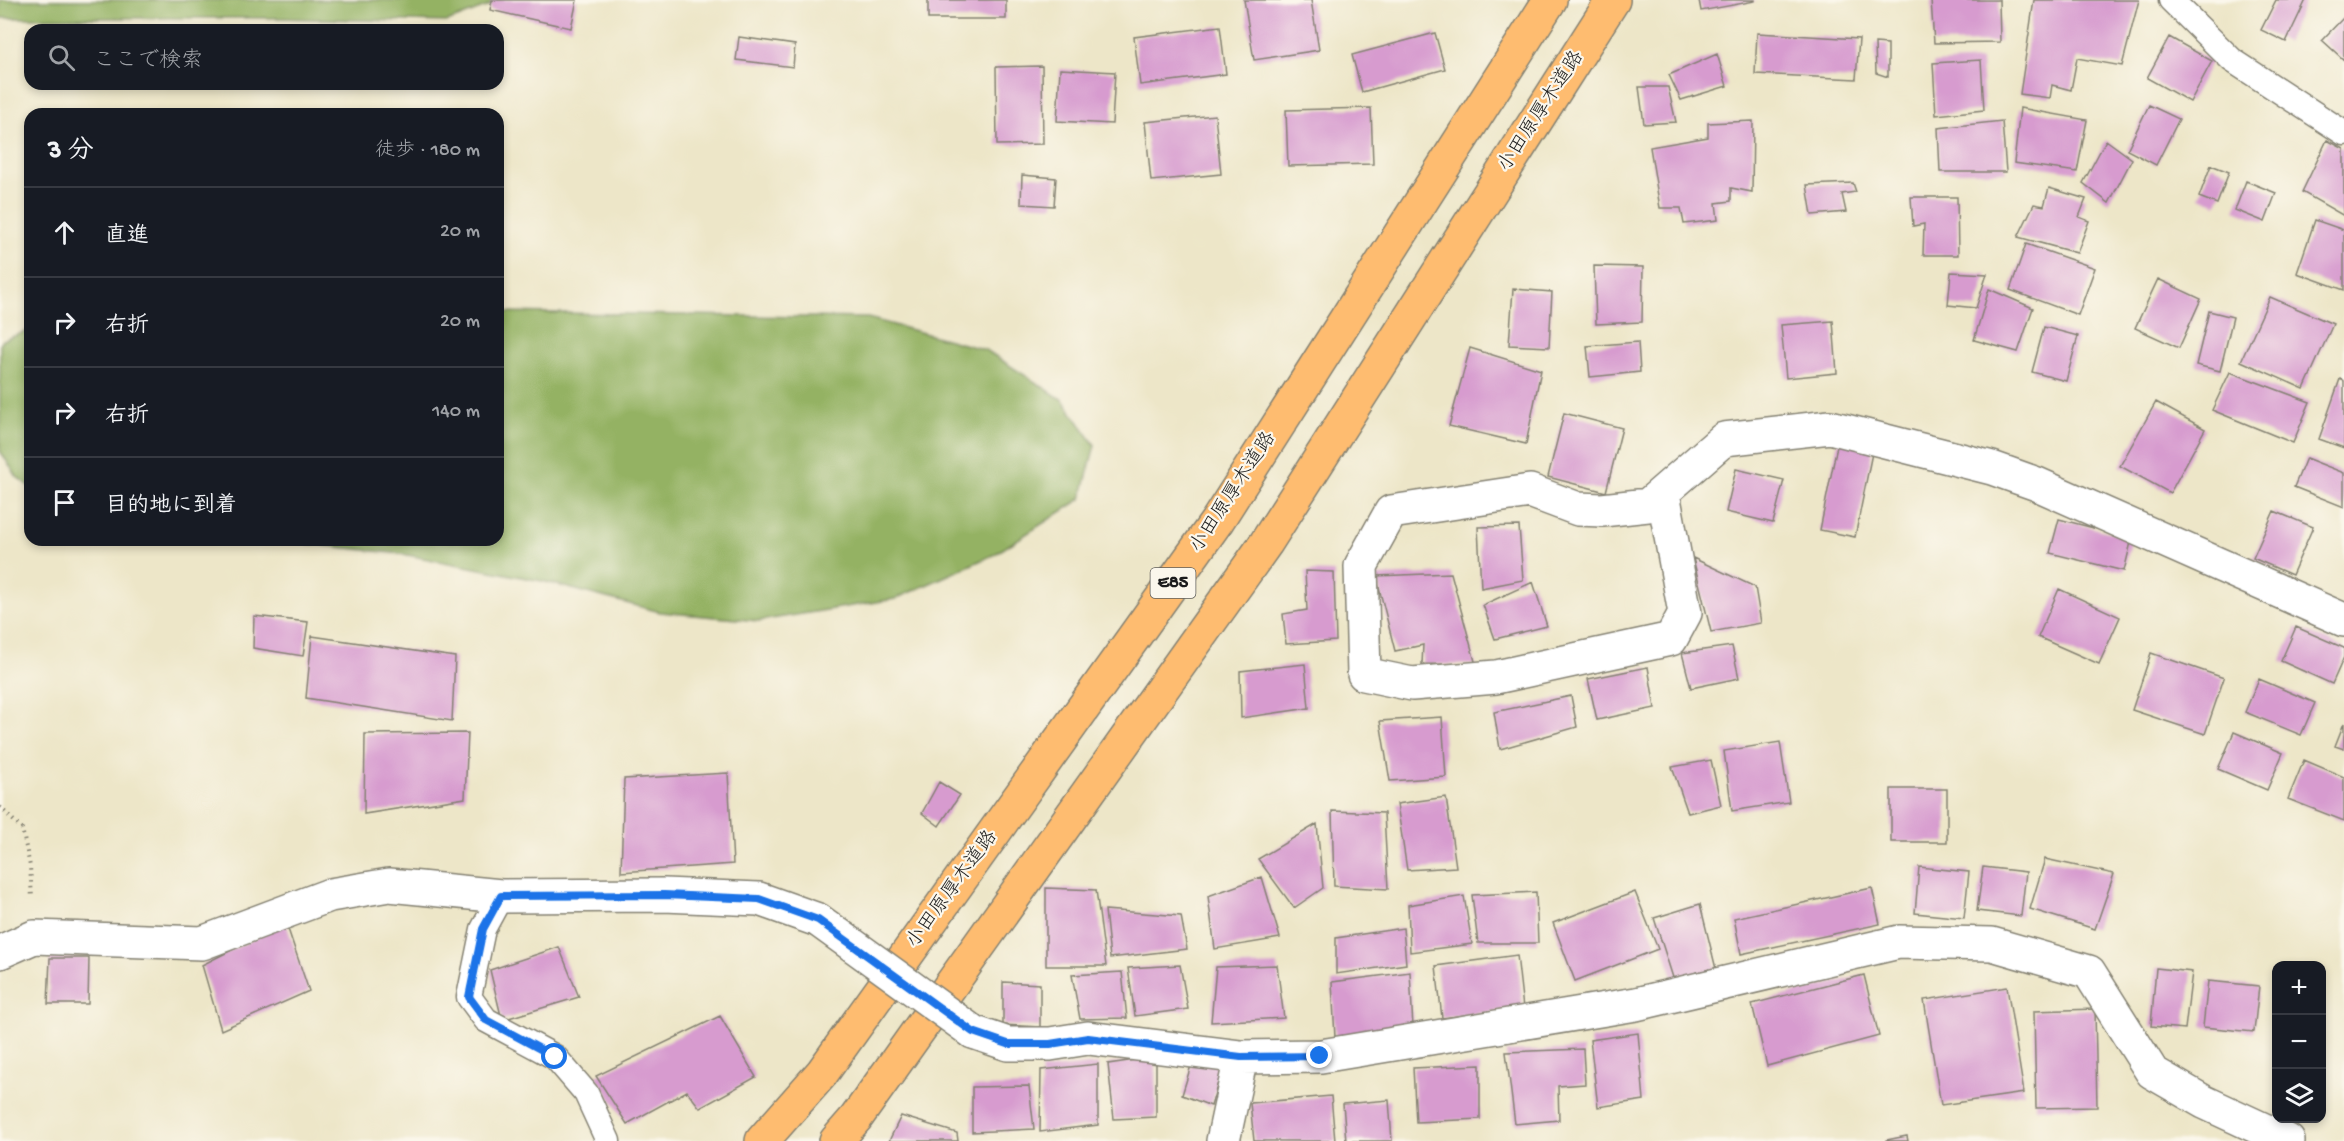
<!DOCTYPE html>
<html lang="ja">
<head>
<meta charset="utf-8">
<style>
	:root { --surface:#171b24; --page:#242831; --text:#f1f3f6; --muted:#9ea1a6; --line:#363941 }
	body { margin:0; font-family:"Gochi Hand","Klee One",sans-serif; background:var(--page); color:var(--text) }
	.controls { position:absolute; right:18px; bottom:18px; display:grid; overflow:hidden; border-radius:12px; box-shadow:0 3px 9px #0003 }
	.controls button { width:54px; height:54px; display:grid; place-items:center; padding:0; border:0; border-bottom:2px solid var(--line); background:var(--surface); color:var(--text); font:30px sans-serif }
	.stop { position:absolute; width:18px; height:18px; margin:-14px; border:4px solid #1a73e8; border-radius:50%; background:#fff }
	.stop.end { background:#1a73e8; border-color:#fff; box-shadow:0 2px 6px #0008 }
	.list { margin:0; padding:0; list-style:none }
	h2 { display:flex; justify-content:space-between; align-items:center; height:78px; margin:0; padding:0 24px; font-size:26px }
	h2 small { font-size:20px; font-weight:400; color:var(--muted) }
	.list li { display:grid; grid-template-columns:39px 1fr auto; gap:18px; align-items:center; box-sizing:border-box; height:90px; padding:0 24px; border-top:2px solid var(--line) }
	.list b { display:block; font-size:22px; white-space:nowrap }
	.list em { font-size:20px; font-style:normal; color:var(--muted) }
	.icon { flex:none; width:33px; height:33px; fill:none; stroke:currentColor; stroke-width:2; stroke-linecap:round; stroke-linejoin:round }
	.map { position:relative; flex:none; width:2344px; height:1141px; overflow:hidden }
	.search { position:absolute; background:var(--surface); box-shadow:0 3px 9px #0003; left:24px; top:24px; width:480px; height:66px; display:flex; align-items:center; gap:15px; box-sizing:border-box; padding:0 21px; border-radius:18px; color:var(--muted); font-size:22px }
	.panel { position:absolute; background:var(--surface); box-shadow:0 3px 9px #0003; left:24px; top:108px; width:480px; height:438px; border-radius:18px }
	.map>svg:first-child { display:block }
	.forest { fill:#94b264; stroke:#586740; stroke-width:1.5 }
	.building { fill:#d79bcf }
	.lines { fill:none; stroke-linecap:round; stroke-linejoin:round }
	.service-casing { stroke:#848172; stroke-width:27 }
	.minor-casing { stroke:#848172; stroke-width:36 }
	.trunk-casing { stroke:#848172; stroke-width:36 }
	.path { stroke:#848172; stroke-width:4; stroke-dasharray:1.5 4.5; stroke-linecap:butt }
	.service { stroke:#fff; stroke-width:24 }
	.minor { stroke:#fff; stroke-width:33 }
	.trunk { stroke:#febc70; stroke-width:33 }
	.minor-bridge-casing { stroke:#848172; stroke-width:36; stroke-linecap:butt }
	.minor-bridge { stroke:#fff; stroke-width:33 }
	.route { stroke:#1a73e8; stroke-width:8 }
	.labels { text-anchor:middle; dominant-baseline:central; stroke-width:4.5; stroke-linejoin:round; paint-order:stroke }
	.shield { fill:#fbf7ec; stroke:#5f5e5a; stroke-width:1.5 }
	.shield-label { font-size:18px; font-weight:bold; fill:#1c1c1c }
	.street-label { font-size:20px; fill:#1c1c1c; stroke:#fbf7ec }
</style>
</head>
<body>
<div class="map">
<svg width="2344" height="1141" viewBox="0 0 2344 1141">
	<rect width="100%" height="100%" fill="#fbf7ec"/>
	<filter id="ink" filterUnits="userSpaceOnUse"><feTurbulence type="fractalNoise" baseFrequency=".0167" numOctaves="2"/><feDisplacementMap in="SourceGraphic" scale="12" xChannelSelector="R" yChannelSelector="G"/><feConvolveMatrix kernelMatrix="1 2 1 2 8 2 1 2 1" color-interpolation-filters="sRGB"/></filter>
	<filter id="wash" filterUnits="userSpaceOnUse"><feTurbulence type="fractalNoise" baseFrequency=".008" numOctaves="4" result="noise"/><feDisplacementMap in="SourceGraphic" scale="24" xChannelSelector="R" yChannelSelector="G"/><feGaussianBlur stdDeviation="1.35" result="paint"/><feColorMatrix in="noise" values="0 0 0 0 0 0 0 0 0 0 0 0 0 0 0 0 0 1.4 0 .05"/><feComposite in="paint" operator="in"/></filter>
	<g filter="url(#wash)">
		<rect width="100%" height="100%" fill="#ede6c8"/>
		<path class="forest" d="M 0,0 L 504,0 L 447,22 L 279,18 L 0,18 Z
			M 498,312 L 868,318 L 986,350 L 1063,400 L 1095,445 L 1081,499 L 995,554 L 895,599 L 759,621 L 660,612 L 542,581 L 402,554 L 275,540 L 498,540 Z
			M 30,330 L 30,487 L 17,477 L 0,451 L 0,345 L 3,340 Z"/>
		<g id="blocks">
			<path class="building" d="M 492,0 L 577,0 L 571,28 L 490,10 Z
				M 928,0 L 1006,0 L 1006,19 L 928,19 Z
				M 1244,0 L 1311,0 L 1319,50 L 1254,60 Z
				M 1699,0 L 1755,0 L 1755,1 L 1701,11 Z
				M 1931,0 L 1999,0 L 2000,42 L 1934,43 Z
				M 2034,0 L 2139,0 L 2122,66 L 2077,58 L 2071,90 L 2052,85 L 2050,98 L 2020,94 Z
				M 2276,0 L 2306,0 L 2286,42 L 2261,30 Z
				M 2344,17 L 2344,60 L 2322,40 Z
				M 1220,26 L 1226,74 L 1140,85 L 1134,37 Z
				M 1435,33 L 1445,69 L 1362,92 L 1352,55 Z
				M 1757,33 L 1859,39 L 1856,79 L 1755,74 Z
				M 739,37 L 795,45 L 793,67 L 736,60 Z
				M 2169,37 L 2212,61 L 2190,102 L 2147,78 Z
				M 1875,43 L 1888,44 L 1888,77 L 1876,73 Z
				M 1717,54 L 1727,86 L 1681,100 L 1669,75 Z
				M 1981,60 L 1984,110 L 1936,115 L 1933,63 Z
				M 1042,66 L 1043,144 L 997,145 L 996,67 Z
				M 1060,69 L 1115,72 L 1112,124 L 1057,121 Z
				M 1639,87 L 1668,87 L 1676,122 L 1644,124 Z
				M 2149,105 L 2179,119 L 2156,165 L 2127,150 Z
				M 1371,108 L 1373,164 L 1288,166 L 1286,110 Z
				M 2020,108 L 2087,120 L 2077,172 L 2014,163 Z
				M 1215,115 L 1221,174 L 1151,181 L 1145,122 Z
				M 1753,121 L 1752,192 L 1731,188 L 1731,201 L 1716,203 L 1718,220 L 1684,224 L 1681,208 L 1660,208 L 1650,147 L 1708,137 L 1708,123 Z
				M 2002,121 L 2006,172 L 1940,172 L 1938,128 Z
				M 2106,140 L 2132,159 L 2109,203 L 2083,183 Z
				M 2327,140 L 2344,149 L 2344,216 L 2302,192 Z
				M 2211,165 L 2229,172 L 2217,204 L 2199,197 Z
				M 1022,175 L 1056,178 L 1054,206 L 1021,204 Z
				M 2246,181 L 2276,193 L 2265,222 L 2235,210 Z
				M 1853,183 L 1856,192 L 1842,194 L 1846,212 L 1812,215 L 1807,185 Z
				M 2049,188 L 2086,199 L 2079,217 L 2089,221 L 2077,253 L 2018,237 L 2034,204 L 2044,206 Z
				M 1911,197 L 1957,197 L 1958,255 L 1923,255 L 1924,224 L 1913,226 Z
				M 2315,220 L 2344,230 L 2344,290 L 2297,273 Z
				M 2026,244 L 2095,268 L 2078,315 L 2010,290 Z
				M 1594,266 L 1643,267 L 1642,322 L 1596,324 Z
				M 1951,272 L 1987,274 L 1976,308 L 1948,305 Z
				M 2158,279 L 2201,299 L 2179,348 L 2135,328 Z
				M 1513,289 L 1552,292 L 1549,347 L 1509,345 Z
				M 1989,289 L 2033,308 L 2018,352 L 1974,340 Z
				M 2270,297 L 2333,324 L 2304,389 L 2241,361 Z
				M 2209,311 L 2233,317 L 2220,371 L 2196,365 Z
				M 1833,321 L 1837,373 L 1786,378 L 1781,325 Z
				M 2044,327 L 2078,336 L 2066,381 L 2032,372 Z
				M 1638,342 L 1640,372 L 1590,377 L 1587,346 Z
				M 1470,348 L 1541,370 L 1526,444 L 1449,426 Z
				M 2230,372 L 2310,402 L 2293,443 L 2212,410 Z
				M 2340,379 L 2344,381 L 2344,448 L 2319,439 Z
				M 2156,402 L 2205,429 L 2170,493 L 2120,466 Z
				M 1564,413 L 1622,428 L 1606,492 L 1548,477 Z
				M 1839,436 L 1874,443 L 1855,537 L 1820,530 Z
				M 2306,458 L 2344,473 L 2344,507 L 2294,487 Z
				M 1736,469 L 1784,480 L 1773,523 L 1726,512 Z
				M 2274,511 L 2313,527 L 2292,575 L 2253,558 Z
				M 2059,519 L 2132,538 L 2124,571 L 2050,553 Z
				M 1519,526 L 1523,580 L 1481,588 L 1478,527 Z
				M 1693,558 L 1755,587 L 1761,623 L 1711,632 Z
				M 1305,571 L 1334,572 L 1336,641 L 1286,644 L 1283,614 L 1307,610 Z
				M 1451,573 L 1476,665 L 1422,664 L 1423,645 L 1395,651 L 1376,576 Z
				M 1533,582 L 1547,626 L 1495,639 L 1483,605 Z
				M 2059,589 L 2120,617 L 2099,664 L 2038,637 Z
				M 254,616 L 308,622 L 303,656 L 253,648 Z
				M 2296,627 L 2344,648 L 2344,657 L 2332,684 L 2281,661 Z
				M 312,636 L 455,657 L 452,721 L 306,698 Z
				M 1732,646 L 1739,678 L 1691,688 L 1682,653 Z
				M 2151,653 L 2224,678 L 2205,734 L 2132,710 Z
				M 1305,664 L 1309,708 L 1241,718 L 1240,671 Z
				M 1648,667 L 1655,708 L 1597,720 L 1588,679 Z
				M 2259,679 L 2315,703 L 2301,735 L 2245,712 Z
				M 1571,696 L 1577,727 L 1500,749 L 1494,712 Z
				M 1442,717 L 1446,777 L 1390,781 L 1380,721 Z
				M 2344,723 L 2344,749 L 2335,746 Z
				M 2234,732 L 2283,753 L 2267,790 L 2218,769 Z
				M 468,733 L 465,798 L 364,814 L 365,734 Z
				M 1780,742 L 1789,802 L 1732,811 L 1724,751 Z
				M 1711,760 L 1721,805 L 1688,813 L 1672,767 Z
				M 2304,760 L 2344,777 L 2344,821 L 2288,799 Z
				M 728,773 L 733,864 L 621,872 L 624,779 Z
				M 939,782 L 960,795 L 939,826 L 922,813 Z
				M 1891,789 L 1947,789 L 1947,842 L 1891,842 Z
				M 1446,797 L 1456,867 L 1407,870 L 1397,804 Z
				M 1332,811 L 1384,813 L 1388,889 L 1334,886 Z
				M 1317,824 L 1323,888 L 1294,908 L 1258,859 Z
				M 2045,859 L 2114,874 L 2095,929 L 2030,909 Z
				M 1919,867 L 1969,872 L 1964,918 L 1915,913 Z
				M 1983,867 L 2026,872 L 2021,916 L 1977,911 Z
				M 1262,877 L 1280,938 L 1215,949 L 1208,896 Z
				M 1046,888 L 1096,890 L 1106,966 L 1046,966 Z
				M 1872,888 L 1880,924 L 1741,954 L 1734,918 Z
				M 1536,892 L 1538,943 L 1478,943 L 1472,895 Z
				M 1635,892 L 1658,949 L 1575,981 L 1553,923 Z
				M 1464,896 L 1472,944 L 1410,952 L 1408,905 Z
				M 1700,904 L 1716,969 L 1675,984 L 1654,918 Z
				M 1105,910 L 1181,916 L 1187,949 L 1110,958 Z
				M 286,923 L 309,991 L 221,1030 L 202,965 Z
				M 1403,928 L 1406,964 L 1336,974 L 1336,938 Z
				M 559,947 L 579,997 L 502,1020 L 490,970 Z
				M 1517,955 L 1523,1008 L 1442,1018 L 1436,966 Z
				M 50,958 L 89,958 L 88,1004 L 48,1004 Z
				M 1180,965 L 1188,1009 L 1135,1016 L 1128,968 Z
				M 1277,965 L 1284,1018 L 1211,1022 L 1216,967 Z
				M 2156,968 L 2192,972 L 2185,1029 L 2151,1026 Z
				M 1122,972 L 1127,1018 L 1080,1019 L 1072,975 Z
				M 1410,972 L 1413,1028 L 1335,1038 L 1332,982 Z
				M 1864,975 L 1879,1036 L 1767,1066 L 1752,1004 Z
				M 2208,981 L 2259,986 L 2254,1032 L 2203,1027 Z
				M 1003,982 L 1040,984 L 1040,1027 L 1003,1025 Z
				M 2007,987 L 2024,1093 L 1941,1105 L 1924,1000 Z
				M 2095,1009 L 2097,1107 L 2036,1108 L 2034,1011 Z
				M 720,1016 L 756,1077 L 700,1108 L 687,1091 L 627,1124 L 596,1076 Z
				M 1638,1033 L 1644,1100 L 1598,1107 L 1590,1040 Z
				M 1583,1049 L 1585,1084 L 1558,1086 L 1559,1120 L 1515,1124 L 1506,1052 Z
				M 1156,1057 L 1156,1117 L 1114,1119 L 1108,1064 Z
				M 1193,1059 L 1223,1066 L 1211,1106 L 1182,1095 Z
				M 1098,1064 L 1098,1125 L 1040,1132 L 1041,1070 Z
				M 1480,1065 L 1480,1119 L 1416,1122 L 1413,1068 Z
				M 1029,1086 L 1034,1129 L 972,1132 L 972,1087 Z
				M 1331,1096 L 1335,1141 L 1254,1141 L 1250,1103 Z
				M 1389,1100 L 1392,1141 L 1346,1141 L 1343,1104 Z
				M 901,1116 L 957,1133 L 958,1141 L 889,1141 Z
				M 1907,1136 L 1908,1141 L 1886,1141 L 1886,1140 Z"/>
		</g>
	</g>
	<g filter="url(#ink)">
		<use href="#blocks" fill-opacity="0" stroke="#848172" stroke-width="1.5"/>
		<g class="lines">
			<g class="service-casing">
				<path id="service" d="M 2171,0 L 2232,60 L 2344,133
					M 501,896 L 483,929 L 469,997 L 486,1020 L 555,1057 L 586,1093 L 608,1141"/>
			</g>
			<g class="minor-casing">
				<path id="minor" d="M 1663,493 L 1685,613 L 1671,639 L 1496,677 L 1412,684 L 1364,674 L 1361,566 L 1391,512 L 1530,491 L 1578,509 L 1602,510 L 1648,505 L 1724,439 L 1830,427 L 1992,468 L 2037,484 L 2344,620
					M 0,952 L 34,937 L 202,943 L 330,895 L 389,885 L 501,896 L 664,895 L 759,899 L 818,920
					M 973,1032 L 1008,1044 L 1050,1044 L 1088,1038 L 1241,1057 L 1321,1056 L 1636,1004 L 1899,942 L 1992,944 L 2089,972 L 2152,1072 L 2204,1102 L 2288,1141
					M 1223,1141 L 1241,1057"/>
			</g>
			<g class="trunk-casing">
				<path id="trunk" d="M 762,1141 L 822,1073 L 1217,521 L 1550,0
					M 836,1141 L 856,1118 L 1266,543 L 1613,0"/>
			</g>
			<path class="path" d="M 0,807 L 22,829 L 30,866 L 32,898"/>
			<use href="#service" class="service"/>
			<use href="#minor" class="minor"/>
			<use href="#trunk" class="trunk"/>
			<g class="minor-bridge-casing">
				<path id="minor-bridge" d="M 818,920 L 973,1032"/>
			</g>
			<use href="#minor-bridge" class="minor-bridge"/>
		</g>
	</g>
	<g class="lines" filter="url(#ink)">
		<path class="route" d="M 555,1057 L 486,1020 L 469,997 L 483,929 L 501,896 L 664,895 L 759,899 L 818,920 L 973,1032 L 1008,1044 L 1050,1044 L 1088,1038 L 1241,1057 L 1320,1056"/>
	</g>
	<g class="labels">
		<rect class="shield" x="1150.5" y="568" width="45" height="30" rx="4.5"/>
		<g class="shield-label">
			<text x="1173" y="583">E85</text>
		</g>
		<g class="street-label">
			<text transform="translate(1542 112) rotate(-57)">小田原厚木道路</text>
			<text transform="translate(1234 493) rotate(-57)">小田原厚木道路</text>
			<text transform="translate(953 890) rotate(-54)">小田原厚木道路</text>
		</g>
	</g>
</svg>
<div class="controls">
<button>+</button>
<button>−</button>
<button><svg class="icon" aria-label="layers" viewBox="0 0 24 24"><path d="M12 4l9 5-9 5-9-5zM3 14l9 5 9-5"/></svg></button>
</div>
<div class="stop" style="left:555px;top:1057px"></div>
<div class="stop end" style="left:1320px;top:1056px"></div>
<div class="search"><svg class="icon" aria-label="search" viewBox="0 0 24 24"><circle cx="10" cy="10" r="6"/><path d="M15 15l6 6"/></svg>ここで検索</div>
<section class="panel">
<h2>3 分<small>徒歩 · 180 m</small></h2>
<ul class="list">
<li><svg class="icon" aria-label="ahead" viewBox="0 0 24 24"><path d="M12 20V5M6 11l6-6 6 6"/></svg><div><b>直進</b></div><em>20 m</em></li>
<li><svg class="icon" aria-label="right" viewBox="0 0 24 24"><path d="M7 20v-9h11M14 6l5 5-5 5"/></svg><div><b>右折</b></div><em>20 m</em></li>
<li><svg class="icon" aria-label="right" viewBox="0 0 24 24"><path d="M7 20v-9h11M14 6l5 5-5 5"/></svg><div><b>右折</b></div><em>140 m</em></li>
<li><svg class="icon" aria-label="arrive" viewBox="0 0 24 24"><path d="M6 21V4h12l-3 4 3 4H6"/></svg><div><b>目的地に到着</b></div></li>
</ul>
</section>
</div>
</body>
</html>
